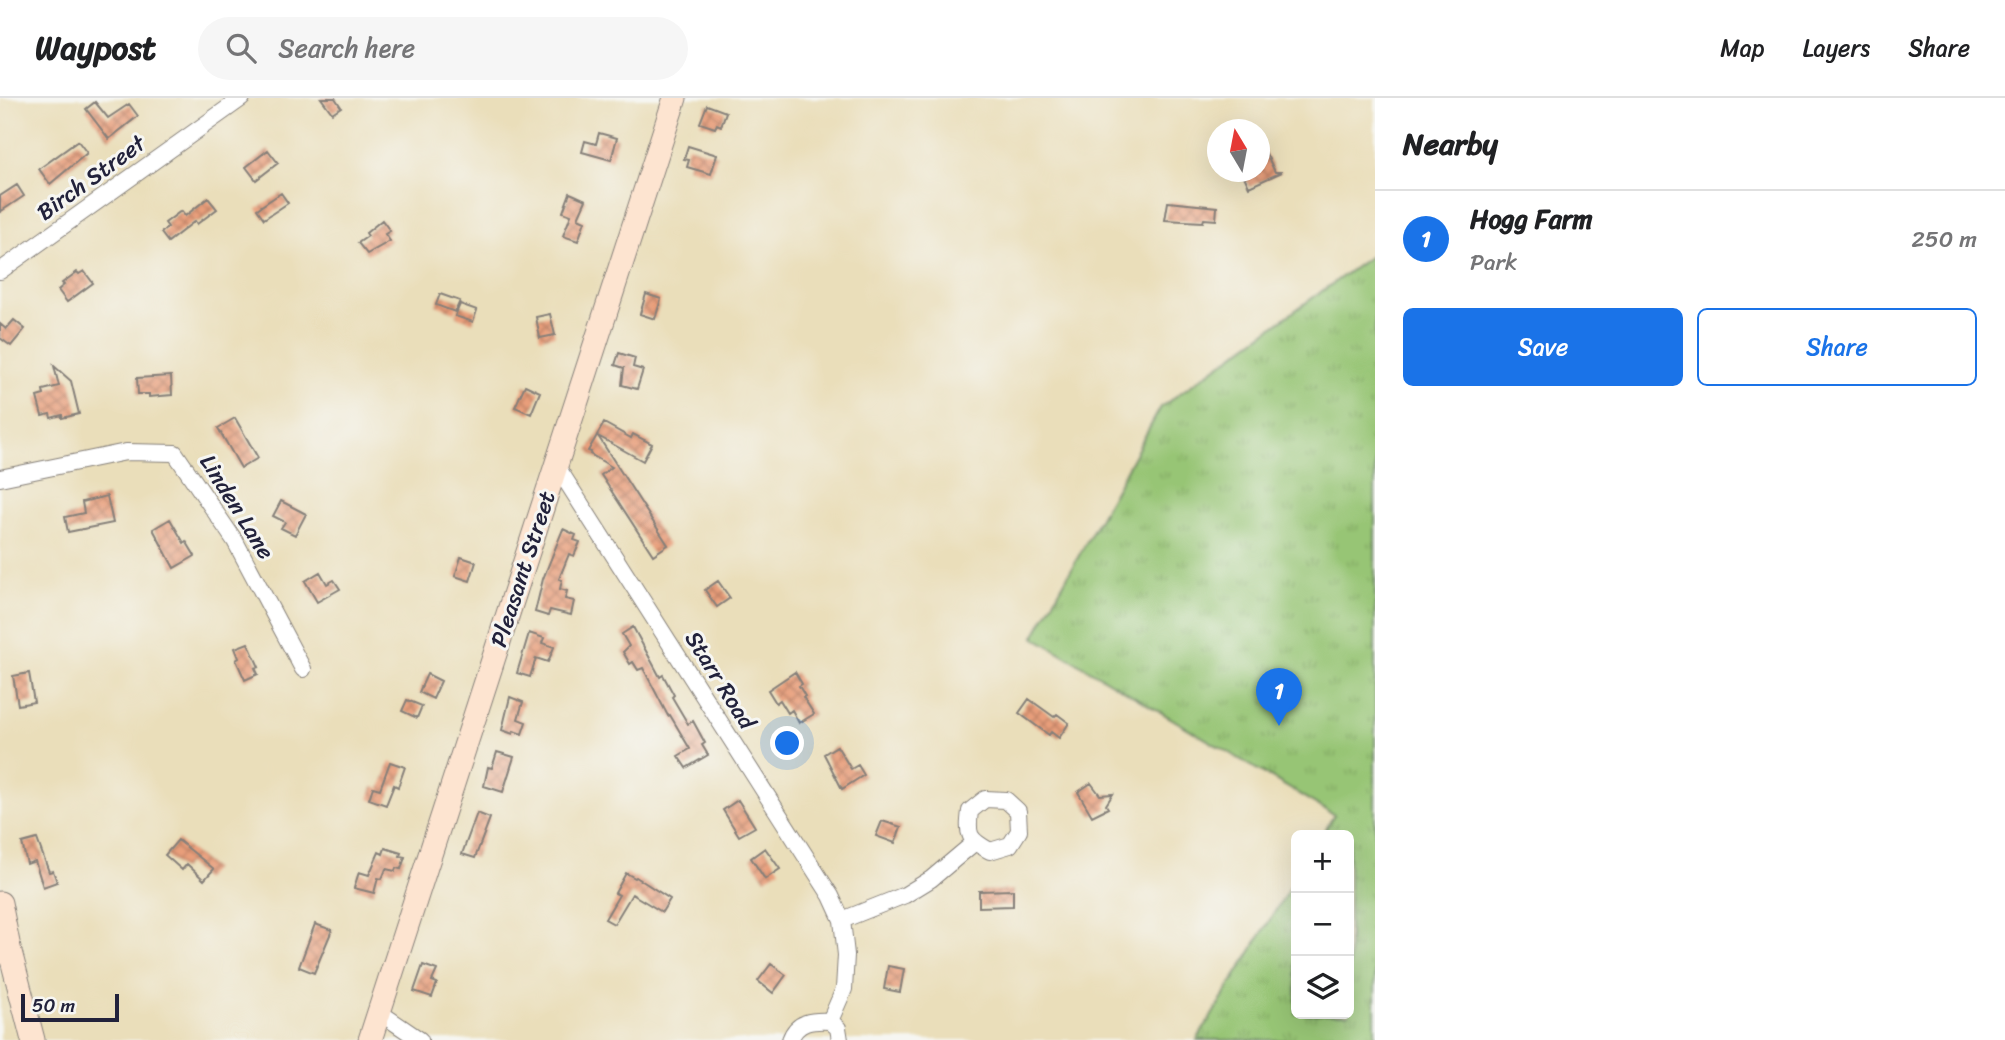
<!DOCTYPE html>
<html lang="en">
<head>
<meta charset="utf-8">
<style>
	:root { --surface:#fff; --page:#f6f6f6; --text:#202124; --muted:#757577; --line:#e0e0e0; --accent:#1a73e8 }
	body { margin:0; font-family:Sriracha,sans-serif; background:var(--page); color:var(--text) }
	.controls { position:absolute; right:21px; bottom:21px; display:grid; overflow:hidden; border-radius:10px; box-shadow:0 7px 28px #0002 }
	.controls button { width:63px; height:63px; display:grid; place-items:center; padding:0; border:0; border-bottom:2px solid var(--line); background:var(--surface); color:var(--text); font:35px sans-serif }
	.compass { position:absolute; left:1207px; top:21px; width:63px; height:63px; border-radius:50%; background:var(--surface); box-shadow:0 7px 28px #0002; rotate:350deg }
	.scale { position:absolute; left:21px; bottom:18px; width:98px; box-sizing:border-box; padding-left:7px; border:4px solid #22223b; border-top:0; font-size:19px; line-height:24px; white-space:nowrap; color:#22223b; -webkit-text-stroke:5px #f6f6f2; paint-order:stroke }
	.you { position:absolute; left:788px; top:646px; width:24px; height:24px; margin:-18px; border:5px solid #fff; border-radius:50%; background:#1a73e8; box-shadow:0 0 0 10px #1a73e833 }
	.badge { display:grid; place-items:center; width:46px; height:46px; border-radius:50%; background:var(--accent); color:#fff; font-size:23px; font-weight:700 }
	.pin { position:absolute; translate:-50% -58px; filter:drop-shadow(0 2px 4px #0008) }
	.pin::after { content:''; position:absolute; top:37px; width:24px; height:21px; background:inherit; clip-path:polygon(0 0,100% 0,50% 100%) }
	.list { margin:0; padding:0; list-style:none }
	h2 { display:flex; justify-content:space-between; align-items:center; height:91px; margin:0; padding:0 28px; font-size:30px }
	h2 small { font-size:23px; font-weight:400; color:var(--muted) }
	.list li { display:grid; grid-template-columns:46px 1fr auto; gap:21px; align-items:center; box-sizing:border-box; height:98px; padding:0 28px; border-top:2px solid var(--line) }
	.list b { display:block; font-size:26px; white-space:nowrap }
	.list p { margin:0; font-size:23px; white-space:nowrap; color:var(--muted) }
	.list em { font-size:23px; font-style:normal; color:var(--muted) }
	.actions { display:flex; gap:14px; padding:21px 28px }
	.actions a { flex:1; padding:16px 0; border:2px solid var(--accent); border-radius:10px; text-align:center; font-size:24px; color:var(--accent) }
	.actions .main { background:var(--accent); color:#fff }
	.icon { flex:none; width:38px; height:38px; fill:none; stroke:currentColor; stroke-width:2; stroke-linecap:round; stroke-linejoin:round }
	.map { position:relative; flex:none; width:1375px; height:942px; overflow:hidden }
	header { display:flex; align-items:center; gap:42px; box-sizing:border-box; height:98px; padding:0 35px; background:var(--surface); border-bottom:2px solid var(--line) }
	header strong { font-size:33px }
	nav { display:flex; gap:38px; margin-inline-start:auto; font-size:24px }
	.search { width:490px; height:63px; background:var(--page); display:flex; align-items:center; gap:18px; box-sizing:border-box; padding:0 24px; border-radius:38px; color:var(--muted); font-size:26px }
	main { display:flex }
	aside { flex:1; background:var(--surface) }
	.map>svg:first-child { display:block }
	.park { fill:url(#park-tufts); stroke:#5c7458; stroke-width:2 }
	.building { fill:url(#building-cross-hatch) }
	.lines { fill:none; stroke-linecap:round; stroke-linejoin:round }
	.minor-casing { stroke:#86807a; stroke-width:18 }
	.secondary-casing { stroke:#86807a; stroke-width:25 }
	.minor { stroke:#fff; stroke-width:16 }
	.secondary { stroke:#fde4d0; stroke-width:23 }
	.labels { text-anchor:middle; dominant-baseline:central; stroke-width:6; stroke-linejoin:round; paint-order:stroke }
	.street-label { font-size:23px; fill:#22223b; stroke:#f6f6f2 }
</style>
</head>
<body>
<header>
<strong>Waypost</strong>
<div class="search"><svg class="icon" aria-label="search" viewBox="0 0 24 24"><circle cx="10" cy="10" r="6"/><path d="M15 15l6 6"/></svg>Search here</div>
<nav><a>Map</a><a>Layers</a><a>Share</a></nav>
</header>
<main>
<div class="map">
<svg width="1375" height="942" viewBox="0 0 1375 942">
	<defs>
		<pattern id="park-tufts" width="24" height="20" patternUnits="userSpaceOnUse" patternTransform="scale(1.75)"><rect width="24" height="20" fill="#97c574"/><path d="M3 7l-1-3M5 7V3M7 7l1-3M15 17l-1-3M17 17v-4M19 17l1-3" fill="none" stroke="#82a965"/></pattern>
		<pattern id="building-cross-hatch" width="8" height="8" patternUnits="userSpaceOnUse" patternTransform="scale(1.75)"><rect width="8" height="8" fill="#e89e7a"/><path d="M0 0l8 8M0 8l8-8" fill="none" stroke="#bc8065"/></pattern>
	</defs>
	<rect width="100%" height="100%" fill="#f6f6f2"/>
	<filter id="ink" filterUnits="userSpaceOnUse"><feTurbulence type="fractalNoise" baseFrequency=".0143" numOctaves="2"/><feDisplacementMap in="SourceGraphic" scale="14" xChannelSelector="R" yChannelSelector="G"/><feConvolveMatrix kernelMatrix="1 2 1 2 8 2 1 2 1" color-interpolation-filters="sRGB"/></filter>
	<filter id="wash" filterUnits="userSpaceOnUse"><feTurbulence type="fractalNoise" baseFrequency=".00686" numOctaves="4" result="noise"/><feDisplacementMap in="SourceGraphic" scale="28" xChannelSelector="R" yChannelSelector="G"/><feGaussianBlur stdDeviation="1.57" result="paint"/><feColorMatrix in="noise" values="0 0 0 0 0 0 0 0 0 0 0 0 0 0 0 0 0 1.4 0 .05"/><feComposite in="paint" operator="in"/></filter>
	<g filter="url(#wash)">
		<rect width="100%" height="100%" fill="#eadeba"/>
		<path class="park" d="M 1375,155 L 1375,942 L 1197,942 L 1296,779 L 1296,916 L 1349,916 L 1349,737 L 1322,737 L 1334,717 L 1034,539 L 1161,309 Z"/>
		<g id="blocks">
			<path class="building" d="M 321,0 L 335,0 L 341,9 L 332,15 Z
				M 95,4 L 108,20 L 129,6 L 138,18 L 109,41 L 86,11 Z
				M 707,7 L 726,14 L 721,28 L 717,26 L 715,30 L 700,25 Z
				M 599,35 L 617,40 L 611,62 L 582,54 L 585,43 L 596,46 Z
				M 1259,41 L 1275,74 L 1282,74 L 1249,89 L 1242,74 L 1259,74 Z
				M 78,43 L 87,55 L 50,86 L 39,71 Z
				M 688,48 L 717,57 L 711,76 L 687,69 L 689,62 L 684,61 Z
				M 268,52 L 278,65 L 256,82 L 246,69 Z
				M 17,87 L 24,98 L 0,114 L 0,98 Z
				M 281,95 L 288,105 L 264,121 L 257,111 Z
				M 570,95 L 586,102 L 578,120 L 585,123 L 578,143 L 563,138 L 571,117 L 563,114 Z
				M 208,100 L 217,111 L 197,126 L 195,123 L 168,144 L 161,135 L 168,129 L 165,125 L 181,113 L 185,118 Z
				M 1168,104 L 1217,109 L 1216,122 L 1204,121 L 1203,124 L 1165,122 Z
				M 382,122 L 390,133 L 385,136 L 390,143 L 367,156 L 358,145 L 368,138 L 366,135 Z
				M 84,173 L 93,185 L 67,204 L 58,192 L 64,187 L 62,185 L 77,174 L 79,176 Z
				M 440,196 L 460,203 L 455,214 L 436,207 Z
				M 646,196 L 661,201 L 655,221 L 640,216 Z
				M 460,206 L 477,212 L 473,224 L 455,218 Z
				M 550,216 L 555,237 L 540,240 L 536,219 Z
				M 14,222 L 25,231 L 11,248 L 0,240 L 0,226 L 6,231 Z
				M 619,255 L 635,260 L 633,269 L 643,272 L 637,291 L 622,287 L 624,270 L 615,267 Z
				M 54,268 L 71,283 L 79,316 L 62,320 L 62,317 L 51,320 L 50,316 L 42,318 L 37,299 L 44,297 L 43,292 L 59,288 Z
				M 171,278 L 172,297 L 149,299 L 149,296 L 138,296 L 137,280 Z
				M 525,287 L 540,294 L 531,316 L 515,309 Z
				M 235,320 L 258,360 L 241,370 L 218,330 Z
				M 604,325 L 631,340 L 633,336 L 652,346 L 643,363 L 598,338 L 668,447 L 653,457 L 601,377 L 612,369 L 590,356 L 591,354 L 588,353 Z
				M 107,398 L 113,425 L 68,434 L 65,419 L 84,415 L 82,404 Z
				M 281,403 L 306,416 L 295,437 L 281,430 L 285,424 L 273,418 Z
				M 170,421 L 184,445 L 186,443 L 195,458 L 174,470 L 153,431 Z
				M 563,431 L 576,437 L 574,442 L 580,444 L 574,458 L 569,456 L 559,481 L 562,482 L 560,491 L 567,493 L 565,501 L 574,503 L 571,517 L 550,512 L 548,518 L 535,514 L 543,481 Z
				M 461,459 L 476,464 L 470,483 L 455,478 Z
				M 320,474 L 327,486 L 334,482 L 340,491 L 317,504 L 305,483 Z
				M 718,483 L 730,500 L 717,509 L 705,492 Z
				M 633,529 L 660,579 L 663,577 L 674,597 L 672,599 L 688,626 L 693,623 L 705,645 L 702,647 L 708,657 L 686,670 L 678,658 L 690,651 L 670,617 L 668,618 L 643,570 L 638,572 L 633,564 L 630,566 L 623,554 L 629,548 L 622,536 Z
				M 529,535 L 544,540 L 542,545 L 554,549 L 548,564 L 536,560 L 530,579 L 517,575 Z
				M 248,545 L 259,569 L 255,570 L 258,576 L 245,582 L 236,562 L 239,560 L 235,550 Z
				M 795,574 L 802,586 L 799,588 L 805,598 L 803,599 L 814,616 L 799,625 L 792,612 L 788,615 L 780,602 L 776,605 L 768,592 Z
				M 29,575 L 34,604 L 18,607 L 13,578 Z
				M 427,576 L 441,583 L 433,601 L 419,594 Z
				M 510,599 L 523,604 L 518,621 L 526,624 L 522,636 L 514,633 L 513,636 L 502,632 Z
				M 1029,601 L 1054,619 L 1057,616 L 1069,625 L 1059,640 L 1051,634 L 1049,637 L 1019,615 Z
				M 407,602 L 422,608 L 417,620 L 402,613 Z
				M 837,648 L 851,671 L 858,667 L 864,677 L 842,691 L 824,656 Z
				M 497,654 L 514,659 L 503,694 L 484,688 L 488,669 L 492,670 Z
				M 390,664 L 405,669 L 398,689 L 394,687 L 386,707 L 369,701 L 373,689 L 380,691 Z
				M 1091,685 L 1100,697 L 1113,696 L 1106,707 L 1108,710 L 1092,718 L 1078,694 Z
				M 738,702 L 755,729 L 739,738 L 723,712 Z
				M 477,715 L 490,720 L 475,760 L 462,756 Z
				M 882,723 L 901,729 L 895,745 L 876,738 Z
				M 37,741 L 49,774 L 53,773 L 57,784 L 43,789 L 35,763 L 27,766 L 22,745 Z
				M 178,742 L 214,771 L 204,782 L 187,766 L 182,772 L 165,757 Z
				M 385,750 L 401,755 L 400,758 L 405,759 L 401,771 L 396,770 L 395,773 L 386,771 L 382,781 L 378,780 L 374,795 L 354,790 L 359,774 L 369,777 L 379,754 L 383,756 Z
				M 765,750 L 780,771 L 765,781 L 751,760 Z
				M 626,775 L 635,780 L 636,779 L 670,801 L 662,814 L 632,796 L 614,826 L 605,821 L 619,797 L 615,795 Z
				M 1013,792 L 1013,808 L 979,809 L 979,793 Z
				M 315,826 L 332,832 L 314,875 L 299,869 Z
				M 771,866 L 786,877 L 773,895 L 758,883 Z
				M 423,867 L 437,872 L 432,883 L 437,885 L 432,899 L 414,893 Z
				M 888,868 L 904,871 L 900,894 L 884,891 Z"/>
		</g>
	</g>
	<g filter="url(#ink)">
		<use href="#blocks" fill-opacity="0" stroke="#86807a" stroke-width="2"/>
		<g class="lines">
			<g class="minor-casing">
				<path id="minor" d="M 0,173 L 242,0
					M 556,367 L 831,798 L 842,822
					M 0,380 L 126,354 L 175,355 L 235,443 L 303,571
					M 985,701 L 1006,702 L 1018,713 L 1019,733 L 1010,747 L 990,753 C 968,741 967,737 970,713 Z
					M 379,914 L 420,942
					M 830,923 L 844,891 L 846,857 L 842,822 L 905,797 L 931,781 L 975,744
					M 790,942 C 797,923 812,922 830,923 L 838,930 L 840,942"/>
			</g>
			<g class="secondary-casing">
				<path id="secondary" d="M 0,805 L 9,850 L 33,942
					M 370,942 L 675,0"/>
			</g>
			<use href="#minor" class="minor"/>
			<use href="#secondary" class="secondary"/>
		</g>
	</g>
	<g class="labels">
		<g class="street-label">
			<text transform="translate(91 80) rotate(-36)">Birch Street</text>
			<text transform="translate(237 409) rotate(58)">Linden Lane</text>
			<text transform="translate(523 471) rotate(-72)">Pleasant Street</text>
			<text transform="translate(720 582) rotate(58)">Starr Road</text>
		</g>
	</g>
</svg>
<div class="controls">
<button>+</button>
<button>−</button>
<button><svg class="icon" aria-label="layers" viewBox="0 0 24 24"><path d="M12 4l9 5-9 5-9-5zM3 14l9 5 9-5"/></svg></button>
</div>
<svg class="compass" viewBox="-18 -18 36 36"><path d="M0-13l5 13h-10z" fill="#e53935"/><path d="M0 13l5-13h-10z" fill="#757577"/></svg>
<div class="scale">50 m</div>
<div class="you"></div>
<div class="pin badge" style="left:1279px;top:628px">1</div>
</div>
<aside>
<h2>Nearby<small></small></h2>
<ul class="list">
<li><span class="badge">1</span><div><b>Hogg Farm</b><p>Park</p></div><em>250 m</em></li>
</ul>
<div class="actions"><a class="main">Save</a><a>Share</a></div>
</aside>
</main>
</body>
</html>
